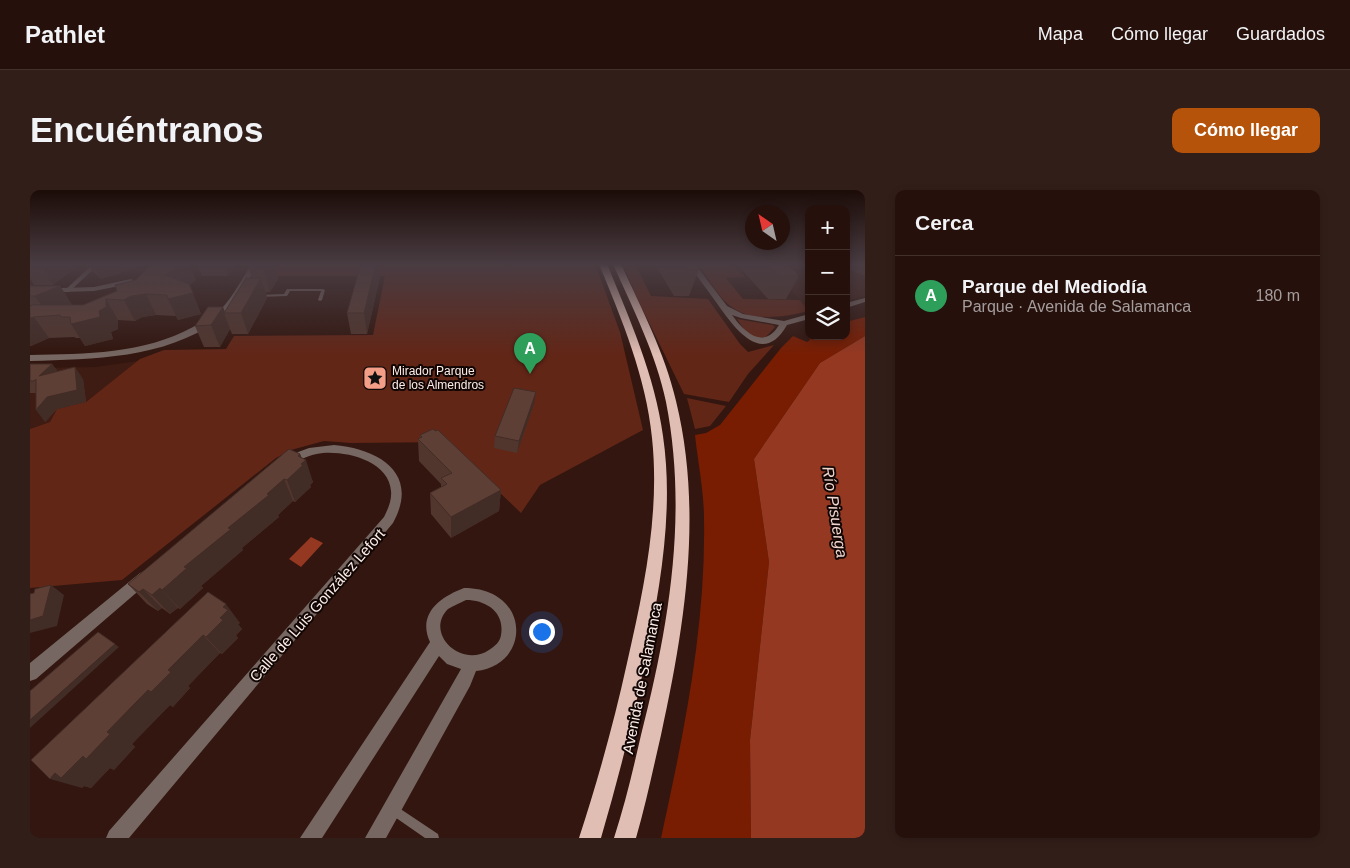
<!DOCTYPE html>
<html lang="es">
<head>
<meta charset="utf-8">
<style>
	:root { --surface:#26100b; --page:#321e19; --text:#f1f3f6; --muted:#a49d9d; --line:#42302c; --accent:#b45309 }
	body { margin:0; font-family:Helvetica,sans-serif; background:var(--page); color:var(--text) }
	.controls { position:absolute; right:15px; top:15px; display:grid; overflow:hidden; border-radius:10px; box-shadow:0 2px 8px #0003 }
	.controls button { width:45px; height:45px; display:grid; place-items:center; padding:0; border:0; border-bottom:1px solid var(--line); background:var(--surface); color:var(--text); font:25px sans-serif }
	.compass { position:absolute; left:715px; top:15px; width:45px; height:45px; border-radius:50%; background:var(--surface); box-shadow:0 2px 8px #0003; rotate:326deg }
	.you { position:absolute; left:511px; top:441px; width:18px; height:18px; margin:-12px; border:4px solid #fff; border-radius:50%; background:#1a73e8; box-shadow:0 0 0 8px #1a73e833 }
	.badge { display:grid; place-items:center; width:32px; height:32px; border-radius:50%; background:var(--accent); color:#fff; font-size:16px; font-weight:700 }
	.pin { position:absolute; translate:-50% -41px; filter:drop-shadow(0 1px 2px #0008) }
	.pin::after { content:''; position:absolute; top:26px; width:18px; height:15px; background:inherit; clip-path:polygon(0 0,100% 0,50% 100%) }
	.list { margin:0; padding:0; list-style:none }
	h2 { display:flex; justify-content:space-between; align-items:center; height:65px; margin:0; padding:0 20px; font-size:21px }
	h2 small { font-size:16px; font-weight:400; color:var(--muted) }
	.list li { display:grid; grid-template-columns:32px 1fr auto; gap:15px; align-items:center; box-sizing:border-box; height:80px; padding:0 20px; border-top:1px solid var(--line) }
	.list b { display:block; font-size:19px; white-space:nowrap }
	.list p { margin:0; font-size:16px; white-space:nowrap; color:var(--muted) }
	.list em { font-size:16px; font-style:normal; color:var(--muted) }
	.icon { flex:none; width:28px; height:28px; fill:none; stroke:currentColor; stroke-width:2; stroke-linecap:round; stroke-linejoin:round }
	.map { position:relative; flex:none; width:835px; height:648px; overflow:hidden; border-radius:10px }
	header { display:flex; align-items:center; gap:30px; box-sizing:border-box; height:70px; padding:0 25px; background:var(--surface); border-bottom:1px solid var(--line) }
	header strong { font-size:24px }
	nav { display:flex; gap:28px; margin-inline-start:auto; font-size:18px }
	.intro { display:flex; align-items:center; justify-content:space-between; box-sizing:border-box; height:120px; padding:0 30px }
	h1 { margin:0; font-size:35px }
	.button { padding:12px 22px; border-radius:10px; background:var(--accent); color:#fff; font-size:18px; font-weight:700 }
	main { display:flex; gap:30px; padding:0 30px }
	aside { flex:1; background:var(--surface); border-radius:10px; box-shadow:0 2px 8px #0003 }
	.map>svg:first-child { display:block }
	.built { fill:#3f1c13 }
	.green { fill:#622617 }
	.forest { fill:#781d02 }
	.water { fill:#953821 }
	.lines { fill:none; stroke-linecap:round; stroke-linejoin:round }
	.service { fill:#766762; fill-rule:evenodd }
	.pedestrian { fill:#766762; fill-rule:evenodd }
	.minor { fill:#766762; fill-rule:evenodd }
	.trunk { fill:#e1beb4; fill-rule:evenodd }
	.wall { fill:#51362e }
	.shaded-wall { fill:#422c26 }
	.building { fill:#5e3f36; stroke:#422c26 }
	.labels { text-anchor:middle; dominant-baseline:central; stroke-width:4; stroke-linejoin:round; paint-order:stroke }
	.far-poi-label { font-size:12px; fill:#fdede8; stroke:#110604; text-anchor:start }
	.street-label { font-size:15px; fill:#fdede8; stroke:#110604 }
	.water-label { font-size:16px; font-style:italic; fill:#f0d5cd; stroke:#110604 }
</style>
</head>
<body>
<header>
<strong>Pathlet</strong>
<nav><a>Mapa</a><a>Cómo llegar</a><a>Guardados</a></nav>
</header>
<div class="intro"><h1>Encuéntranos</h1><a class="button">Cómo llegar</a></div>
<main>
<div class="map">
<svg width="835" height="648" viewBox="0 0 835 648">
	<rect width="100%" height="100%" fill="#32160f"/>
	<path class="built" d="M 736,74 L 779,74 L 779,120 L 770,110 Z
		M 816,74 L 835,74 L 835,106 L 816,111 Z
		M 108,171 L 56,212 L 27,219 L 20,232 L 0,239 L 0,178 L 65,177 Z"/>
	<path class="green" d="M 238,74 L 565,74 L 590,142 L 613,240 L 510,295 L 491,323 L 417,252 L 321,253 L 294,251 L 261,260 L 246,268 L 92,390 L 0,398 L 0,239 L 20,232 L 27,219 L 56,212 L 110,169 L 134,160 L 196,159 L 204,146 L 343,145 L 355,86 L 231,86 Z
		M 593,74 L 605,74 L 621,106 L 678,109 L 710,154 L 718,162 L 744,155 L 718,184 L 699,212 L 654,204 L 606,106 Z
		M 668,74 L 702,74 L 715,87 L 696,88 L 713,109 L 770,110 L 779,121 C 754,127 720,133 699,115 C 687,105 678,87 668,74 Z
		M 707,129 L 743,135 L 745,137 L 736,147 C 721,150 714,140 707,129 Z
		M 657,208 L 696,216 L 680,236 L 665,239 Z"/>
	<path class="forest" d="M 835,127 L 835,146 L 790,173 L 724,269 L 739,372 L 720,550 L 721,648 L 631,648 C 654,543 676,436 674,329 C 674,301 668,273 665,245 L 676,243 L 690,235 L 751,158 L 763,146 L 777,152 L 780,150 L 779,146 L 816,146 L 816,132 Z"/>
	<path class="water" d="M 835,146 L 835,648 L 721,648 L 720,550 L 739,372 L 724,269 L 790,173 Z
		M 281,347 L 293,353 L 271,377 L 259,369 Z"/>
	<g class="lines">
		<path class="service" d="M 257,99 L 293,99 L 295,100 L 292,110 L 290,111 L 288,110 L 291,101 L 260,101 L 257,106 L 256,106 L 229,107 L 227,106 L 229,105 L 254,104 Z
			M 363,614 L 408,644 L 409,648 L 395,648 L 359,623 L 358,619 L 359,615 Z"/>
		<path class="pedestrian" d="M 63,74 L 69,74 L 39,102 L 35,102 L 35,100 Z"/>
		<path class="minor" d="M 222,74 L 228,74 C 217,92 206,117 188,130 C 134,169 63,169 0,171 L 0,165 C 56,164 113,164 163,137 C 170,133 178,130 183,126 C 200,114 210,91 222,74 Z
			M 659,74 L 665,74 L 697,116 L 713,124 L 754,131 L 779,124 L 779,129 L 757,135 C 732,179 703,136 686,112 C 677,99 667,87 659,74 ZM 702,125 L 711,128 L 749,135 C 734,160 715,143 702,125 Z
			M 101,89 L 105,91 L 104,93 L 64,101 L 0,103 L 0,99 L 64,97 Z
			M 835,108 L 835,112 L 816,118 L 816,113 Z
			M 304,255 C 350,259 390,284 363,333 L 99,648 L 76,648 L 79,641 L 354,327 C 358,319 362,310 361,301 C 359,271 317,261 293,263 C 279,264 269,271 256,275 L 250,271 L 252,268 L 279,258 Z
			M 115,381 L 120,383 L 122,387 L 120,391 L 6,489 L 0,491 L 0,473 L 110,383 Z
			M 434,398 C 501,398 502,475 446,481 L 440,496 L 356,648 L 335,648 L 431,479 L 417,474 L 409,466 L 292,648 L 270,648 L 400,452 C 387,424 410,407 434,398 ZM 436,410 C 456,410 475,422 471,445 C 470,452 465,456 459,460 C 431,479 394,443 418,419 C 423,416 430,413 436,410 Z"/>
		<path class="trunk" d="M 569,74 L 577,74 C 600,130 625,186 633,246 C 644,321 630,398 615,472 C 603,531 588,590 571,648 L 549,648 C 568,590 584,532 597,473 C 614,399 630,323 622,248 C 616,187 592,130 569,74 Z
			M 583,74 L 591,74 C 611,118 635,163 646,211 C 673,321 655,436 631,545 C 623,579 616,614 606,648 L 584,648 C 595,614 603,580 611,545 C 639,436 658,324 636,212 C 626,164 603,119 583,74 Z"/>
	</g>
	<path class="wall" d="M 0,74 L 50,74 L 23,95 L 4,95 L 0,88 Z
		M 54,74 L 118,74 L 71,89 L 63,82 L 59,75 L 57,77 Z
		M 167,74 L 204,74 L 205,76 L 197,86 L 172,86 Z
		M 217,74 L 244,74 L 248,89 L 240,102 L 236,102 L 237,108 L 218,144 L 202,144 L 200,139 L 190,157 L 174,157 L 165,136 L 193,117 L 195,122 L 222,88 Z
		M 625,74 L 666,74 L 669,79 L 659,106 L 644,106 Z
		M 707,74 L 757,74 L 769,86 L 756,109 L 738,109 Z
		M 816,74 L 835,74 L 835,86 L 816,78 Z
		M 350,87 L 337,144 L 321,144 L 317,123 Z
		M 106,90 L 166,90 L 159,95 L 171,124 L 148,130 L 146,126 L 126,125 L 112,127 L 105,131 L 88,130 L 88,139 L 81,142 L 83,149 L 55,156 L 50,148 L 46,148 L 44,147 L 19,148 L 1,156 L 0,156 L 0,96 L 30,96 L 42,115 L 53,115 L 87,101 Z
		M 0,174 L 22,174 L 28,182 L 53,189 L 56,212 L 27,219 L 15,232 L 6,203 L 0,203 Z
		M 504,214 L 487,263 L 464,258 L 465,246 Z
		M 390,245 L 471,300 L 469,321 L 421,348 L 401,324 L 400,303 L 411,297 L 411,294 L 389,271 L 388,249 L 390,248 Z
		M 270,264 L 283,292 L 280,295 L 281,297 L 265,312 L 263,311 L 248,325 L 249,327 L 212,358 L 213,360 L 171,396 L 173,398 L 150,419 L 148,418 L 140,424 L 132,418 L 128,421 L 117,414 L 98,394 Z
		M 178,402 L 210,433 L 208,434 L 212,439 L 206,445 L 208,448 L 192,464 L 190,463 L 158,496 L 160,498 L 143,517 L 140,515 L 102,554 L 105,557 L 84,580 L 80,578 L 61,598 L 54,596 L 52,598 Z"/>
	<path class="shaded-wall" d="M 12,74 L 50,74 L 23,95 L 11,75 Z
		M 62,74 L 118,74 L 71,89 Z
		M 152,74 L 159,74 L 166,90 L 144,106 L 135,85 Z
		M 193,74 L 204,74 L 205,76 L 197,86 Z
		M 232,74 L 244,74 L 248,89 L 240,102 Z
		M 346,74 L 348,74 L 350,87 L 337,144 L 334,123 Z
		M 231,88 L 237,108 L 218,144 L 211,123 Z
		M 30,96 L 43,116 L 19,126 L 5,106 Z
		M 163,103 L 171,124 L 148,130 L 138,109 Z
		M 116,104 L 126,125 L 112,127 L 105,131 L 94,110 L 101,106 Z
		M 76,109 L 88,130 L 88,139 L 81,142 L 83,149 L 55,156 L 41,134 L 69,121 Z
		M 193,117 L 195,123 L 194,123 L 200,139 L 190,157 L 181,135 Z
		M 4,127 L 19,148 L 1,156 L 0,155 L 0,128 Z
		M 22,174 L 31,185 L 9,186 Z
		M 45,177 L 53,189 L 56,212 L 27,219 L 15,232 L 6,220 Z
		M 506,202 L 504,214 L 487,263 L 489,251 Z
		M 270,264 L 273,273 L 276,270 L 283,292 L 280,295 L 281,297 L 265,312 L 257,290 L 268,266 Z
		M 254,289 L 263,311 L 248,325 L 249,327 L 212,358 L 213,360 L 171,396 L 173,398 L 150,419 L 132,400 L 154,377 Z
		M 471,300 L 469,321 L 421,348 L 421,327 Z
		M 21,395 L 34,405 L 27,436 L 0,443 L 0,430 Z
		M 130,398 L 148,418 L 140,424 L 122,405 Z
		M 113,399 L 132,418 L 128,421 L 109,402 Z
		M 196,414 L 210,433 L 208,434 L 212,439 L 206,445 L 208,448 L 192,464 L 176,447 L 190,428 L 193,417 Z
		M 173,445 L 190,463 L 158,496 L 160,498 L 143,517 L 140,515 L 102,554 L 105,557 L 84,580 L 80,578 L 61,598 L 54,596 L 52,598 L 20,589 L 25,583 L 53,566 Z
		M 85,454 L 89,457 L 0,538 L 0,530 Z"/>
	<path class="building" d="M 0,74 L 12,74 L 11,75 L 0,75 Z
		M 122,74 L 152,74 L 135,85 L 159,94 L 163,103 L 138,109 L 137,105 L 116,104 L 101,106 L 94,110 L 76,109 L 76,117 L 69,121 L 70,127 L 41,134 L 40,127 L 31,127 L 30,125 L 4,127 L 0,128 L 0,116 L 3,115 L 53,115 L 87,101 L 85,95 L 106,90 Z
		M 331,74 L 346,74 L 334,123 L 317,123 Z
		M 651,74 L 666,74 L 669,79 L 654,79 Z
		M 738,74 L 757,74 L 769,86 L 750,86 Z
		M 216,88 L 231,88 L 211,123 L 194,123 Z
		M 0,96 L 30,96 L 5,106 L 0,106 Z
		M 178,117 L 193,117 L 181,135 L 165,136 Z
		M 0,174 L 22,174 L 9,186 L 45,177 L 47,200 L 17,207 L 6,220 L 6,189 L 4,191 L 0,191 Z
		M 484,198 L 506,202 L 489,251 L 465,246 Z
		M 403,239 L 405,241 L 408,240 L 471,300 L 421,327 L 400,303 L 417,294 L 411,288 L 422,283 L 388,249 L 392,247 L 390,245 Z
		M 259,259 L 270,264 L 268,266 L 276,270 L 271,274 L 273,275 L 257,290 L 254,289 L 237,304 L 239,305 L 198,338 L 201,339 L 154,377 L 157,378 L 132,400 L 130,398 L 122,405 L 113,399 L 109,402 L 98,394 Z
		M 21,395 L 13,426 L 0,430 L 0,404 L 4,403 L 5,399 Z
		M 178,402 L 196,414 L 193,417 L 198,420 L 190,428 L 193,430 L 176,447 L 173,445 L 138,480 L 141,482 L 121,502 L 118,500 L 77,542 L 80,544 L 56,569 L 53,566 L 31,588 L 25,583 L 20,589 L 1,570 Z
		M 68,442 L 85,454 L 0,530 L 0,501 Z"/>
	<linearGradient id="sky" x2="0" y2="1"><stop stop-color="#1c0c08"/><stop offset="0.45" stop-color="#493c42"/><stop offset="1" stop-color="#493c42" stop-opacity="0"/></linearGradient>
	<rect width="835" height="165" fill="url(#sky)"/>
	<defs>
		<g id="sight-square" transform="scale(1.25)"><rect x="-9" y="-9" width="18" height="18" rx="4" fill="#f49e88" stroke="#110604"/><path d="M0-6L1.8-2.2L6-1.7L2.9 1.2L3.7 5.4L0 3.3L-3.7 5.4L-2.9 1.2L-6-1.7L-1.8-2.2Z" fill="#111"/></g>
	</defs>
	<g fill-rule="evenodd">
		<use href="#sight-square" x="345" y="188"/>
	</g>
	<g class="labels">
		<g class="far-poi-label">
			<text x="362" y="181">Mirador Parque<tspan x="362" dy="14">de los Almendros</tspan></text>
		</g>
		<g class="street-label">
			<text transform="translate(287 415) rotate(-49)">Calle de Luis González Lefort</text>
			<text transform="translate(612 488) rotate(-79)">Avenida de Salamanca</text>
		</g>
		<g class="water-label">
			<text transform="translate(805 322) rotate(81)">Río Pisuerga</text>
		</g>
	</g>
</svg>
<div class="controls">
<button>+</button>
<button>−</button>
<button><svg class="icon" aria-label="layers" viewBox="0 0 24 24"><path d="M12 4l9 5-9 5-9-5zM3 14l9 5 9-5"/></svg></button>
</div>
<svg class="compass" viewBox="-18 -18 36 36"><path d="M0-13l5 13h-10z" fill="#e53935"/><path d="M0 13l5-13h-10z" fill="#a49d9d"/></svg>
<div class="you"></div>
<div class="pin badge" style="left:500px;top:184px;background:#2e9e5b">A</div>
</div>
<aside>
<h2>Cerca<small></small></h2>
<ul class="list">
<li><span class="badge" style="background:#2e9e5b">A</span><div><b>Parque del Mediodía</b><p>Parque · Avenida de Salamanca</p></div><em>180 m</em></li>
</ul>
</aside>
</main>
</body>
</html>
